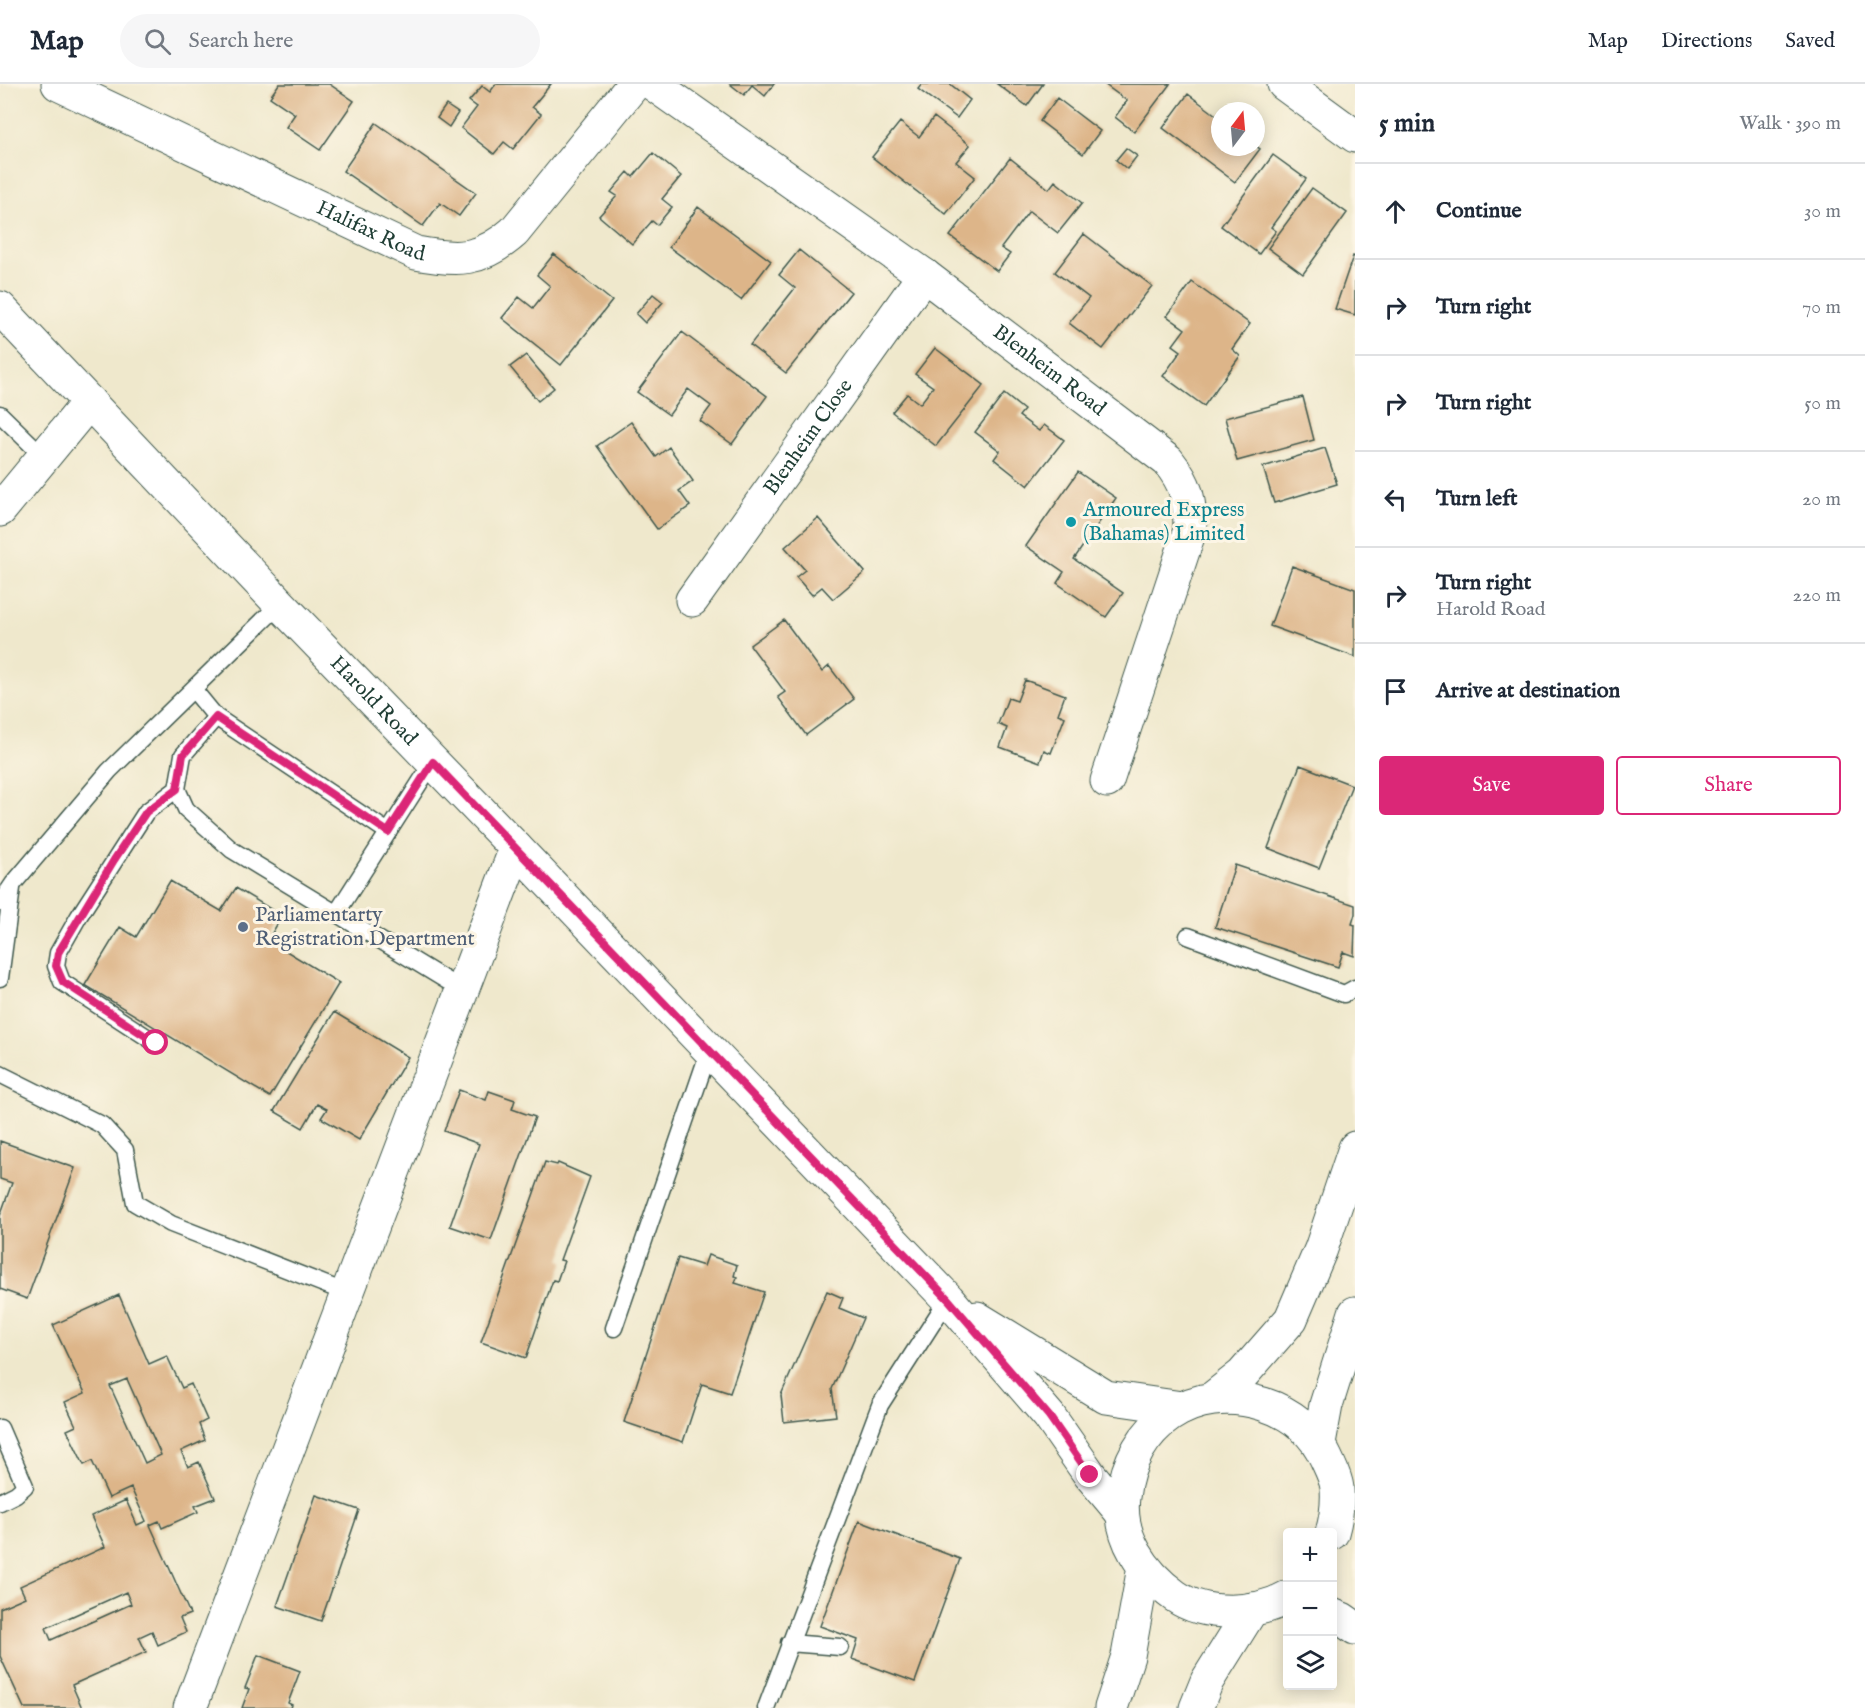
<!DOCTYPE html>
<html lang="en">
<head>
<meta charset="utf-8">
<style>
	:root { --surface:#fff; --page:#f6f6f7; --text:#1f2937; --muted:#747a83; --line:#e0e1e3; --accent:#db2777 }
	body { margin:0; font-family:"IM FELL English",serif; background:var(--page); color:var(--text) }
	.controls { position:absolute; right:18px; bottom:18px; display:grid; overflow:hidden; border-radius:6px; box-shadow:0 3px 15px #0003 }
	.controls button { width:54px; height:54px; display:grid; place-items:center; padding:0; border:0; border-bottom:2px solid var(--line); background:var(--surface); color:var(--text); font:30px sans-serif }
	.compass { position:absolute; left:1211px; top:18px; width:54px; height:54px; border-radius:50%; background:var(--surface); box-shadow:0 3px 15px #0003; rotate:16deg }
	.stop { position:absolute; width:18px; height:18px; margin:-14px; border:4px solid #db2777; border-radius:50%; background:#fff }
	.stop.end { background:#db2777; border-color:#fff; box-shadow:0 2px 6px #0008 }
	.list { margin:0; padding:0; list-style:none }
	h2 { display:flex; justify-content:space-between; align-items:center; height:78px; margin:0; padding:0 24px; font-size:26px }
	h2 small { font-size:20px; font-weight:400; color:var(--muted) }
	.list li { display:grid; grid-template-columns:39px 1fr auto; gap:18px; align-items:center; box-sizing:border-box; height:96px; padding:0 24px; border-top:2px solid var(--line) }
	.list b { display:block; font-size:22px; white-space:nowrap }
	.list p { margin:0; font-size:20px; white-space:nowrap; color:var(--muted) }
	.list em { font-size:20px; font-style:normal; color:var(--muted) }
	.actions { display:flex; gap:12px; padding:18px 24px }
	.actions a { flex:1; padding:14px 0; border:2px solid var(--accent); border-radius:6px; text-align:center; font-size:21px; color:var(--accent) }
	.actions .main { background:var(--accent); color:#fff }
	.icon { flex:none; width:33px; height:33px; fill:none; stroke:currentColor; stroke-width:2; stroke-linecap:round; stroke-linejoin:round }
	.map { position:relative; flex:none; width:1355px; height:1624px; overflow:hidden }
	header { display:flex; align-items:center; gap:36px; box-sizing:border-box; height:84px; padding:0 30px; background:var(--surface); border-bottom:2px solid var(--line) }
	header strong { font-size:28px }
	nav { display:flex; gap:33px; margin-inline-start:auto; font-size:21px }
	.search { width:420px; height:54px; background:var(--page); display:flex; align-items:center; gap:15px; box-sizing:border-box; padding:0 21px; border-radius:33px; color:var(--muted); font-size:22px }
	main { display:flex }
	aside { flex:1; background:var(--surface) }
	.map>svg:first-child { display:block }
	.building { fill:#ddb589; fill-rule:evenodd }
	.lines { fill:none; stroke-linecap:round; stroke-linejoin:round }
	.lane-casing { stroke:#3e574b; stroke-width:19 }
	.street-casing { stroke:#3e574b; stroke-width:35 }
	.secondary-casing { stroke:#3e574b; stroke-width:35 }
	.primary-casing { stroke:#3e574b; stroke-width:35 }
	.highway-casing { stroke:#3e574b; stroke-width:35 }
	.lane { stroke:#fff; stroke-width:16 }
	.street { stroke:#fff; stroke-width:33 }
	.secondary { stroke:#fff; stroke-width:33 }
	.primary { stroke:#fff; stroke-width:33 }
	.highway { stroke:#fff; stroke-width:33 }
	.route { stroke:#db2777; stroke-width:8 }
	.culture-dot { fill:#0f9aa8; stroke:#fcf5e5; stroke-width:2 }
	.service-dot { fill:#5c6f8a; stroke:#fcf5e5; stroke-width:2 }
	.labels { text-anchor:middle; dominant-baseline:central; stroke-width:6; stroke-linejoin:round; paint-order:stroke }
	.street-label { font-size:21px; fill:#1f3d34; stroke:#fcf5e5 }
	.culture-label { font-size:21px; fill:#0d838f; stroke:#fcf5e5; text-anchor:start }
	.service-label { font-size:21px; fill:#4e5e75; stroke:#fcf5e5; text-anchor:start }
</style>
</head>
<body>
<header>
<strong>Map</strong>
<div class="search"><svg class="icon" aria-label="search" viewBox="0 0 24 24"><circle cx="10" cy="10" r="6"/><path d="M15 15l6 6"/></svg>Search here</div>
<nav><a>Map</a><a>Directions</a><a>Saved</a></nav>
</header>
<main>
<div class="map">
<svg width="1355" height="1624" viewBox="0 0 1355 1624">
	<rect width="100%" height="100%" fill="#fcf5e5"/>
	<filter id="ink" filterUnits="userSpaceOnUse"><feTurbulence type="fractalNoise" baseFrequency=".0167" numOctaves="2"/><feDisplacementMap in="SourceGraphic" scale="12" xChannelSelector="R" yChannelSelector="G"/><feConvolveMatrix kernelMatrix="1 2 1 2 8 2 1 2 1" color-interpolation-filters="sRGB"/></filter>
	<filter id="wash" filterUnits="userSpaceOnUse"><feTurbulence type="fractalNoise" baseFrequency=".008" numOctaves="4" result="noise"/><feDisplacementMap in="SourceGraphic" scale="24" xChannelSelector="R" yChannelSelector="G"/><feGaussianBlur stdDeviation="1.35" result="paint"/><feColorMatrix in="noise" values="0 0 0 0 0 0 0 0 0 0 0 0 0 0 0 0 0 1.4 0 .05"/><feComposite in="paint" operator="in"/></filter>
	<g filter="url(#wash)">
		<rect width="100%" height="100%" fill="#efe8cc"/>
		<g id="blocks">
			<path class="building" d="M 279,0 L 329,0 L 354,17 L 320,66 L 286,43 L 295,30 L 270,13 Z
				M 496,0 L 551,0 L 532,23 L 541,30 L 513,65 L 504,58 L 494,70 L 461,44 L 477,23 L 469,17 L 482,2 L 490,8 Z
				M 730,0 L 774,0 L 765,12 L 752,1 L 744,11 Z
				M 922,0 L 950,0 L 970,16 L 957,34 L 918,5 Z
				M 997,0 L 1043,0 L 1027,22 Z
				M 1104,0 L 1170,0 L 1134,48 L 1115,33 L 1127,17 Z
				M 1188,10 L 1220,34 L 1220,63 L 1256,62 L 1260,65 L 1235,98 L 1163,44 Z
				M 1057,14 L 1100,47 L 1083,70 L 1040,37 Z
				M 446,21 L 458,29 L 449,43 L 437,34 Z
				M 934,33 L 970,61 L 956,78 L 975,93 L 946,130 L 872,73 L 900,38 L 919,53 Z
				M 376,39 L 476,109 L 459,132 L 440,119 L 423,142 L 343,87 Z
				M 1126,64 L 1137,72 L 1127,85 L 1116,76 Z
				M 653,69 L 681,92 L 662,115 L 672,123 L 657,141 L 652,137 L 632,160 L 599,132 L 617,112 L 611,108 L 628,88 L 633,93 Z
				M 1273,71 L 1306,95 L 1271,143 L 1276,147 L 1259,170 L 1221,142 Z
				M 1010,74 L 1049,105 L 1055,97 L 1082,119 L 1058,149 L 1029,127 L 1001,164 L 1010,170 L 997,187 L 950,152 Z
				M 1312,104 L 1347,129 L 1303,190 L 1268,164 Z
				M 698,123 L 771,177 L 741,216 L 669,163 Z
				M 1084,150 L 1152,202 L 1103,265 L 1069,239 L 1089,214 L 1055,188 Z
				M 799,166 L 851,208 L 786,289 L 750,261 L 795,204 L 779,191 Z
				M 554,170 L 612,217 L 561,281 L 502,234 L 519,213 L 533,224 L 550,202 L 537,191 Z
				M 1353,172 L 1355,173 L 1355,231 L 1335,225 Z
				M 1192,198 L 1250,240 L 1232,265 L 1240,272 L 1204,322 L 1163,292 L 1181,267 L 1173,261 L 1185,245 L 1167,232 Z
				M 653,210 L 663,218 L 645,239 L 636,230 Z
				M 682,248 L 767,312 L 732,360 L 700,337 L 711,322 L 688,305 L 669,331 L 637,308 Z
				M 935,264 L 984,301 L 936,362 L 892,328 L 907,310 L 920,320 L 933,303 L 915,290 Z
				M 526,271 L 554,304 L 538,317 L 510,283 Z
				M 1004,310 L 1024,326 L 1019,332 L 1039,347 L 1044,341 L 1064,356 L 1028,402 L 994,375 L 1000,367 L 975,348 Z
				M 1303,313 L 1314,356 L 1237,377 L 1225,334 Z
				M 631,338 L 656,373 L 669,363 L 693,397 L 679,407 L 690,422 L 657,445 L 597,362 Z
				M 1325,364 L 1337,400 L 1274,419 L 1263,383 Z
				M 1078,388 L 1116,414 L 1074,475 L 1123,509 L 1106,533 L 1057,499 L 1064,488 L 1026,462 Z
				M 818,434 L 865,488 L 833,515 L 822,503 L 812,511 L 796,493 L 805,486 L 785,463 Z
				M 1292,482 L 1355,505 L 1355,573 L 1270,542 Z
				M 784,536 L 822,588 L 829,582 L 854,615 L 806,651 L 778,613 L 785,608 L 750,561 Z
				M 1025,596 L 1065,611 L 1058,630 L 1065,633 L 1051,669 L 1044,666 L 1040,678 L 1000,663 L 1007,644 L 998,640 L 1008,614 L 1017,617 Z
				M 1300,681 L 1352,701 L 1319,784 L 1268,764 Z
				M 1235,781 L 1355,821 L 1355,830 L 1352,840 L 1355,841 L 1354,872 L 1343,868 L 1338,883 L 1215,843 Z
				M 170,797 L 221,827 L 236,804 L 282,832 L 268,856 L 339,899 L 270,1013 L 85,901 L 120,843 L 136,853 Z
				M 334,928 L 408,973 L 359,1056 L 321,1034 L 327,1025 L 317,1020 L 303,1044 L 274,1027 Z
				M 459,1006 L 486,1016 L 489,1007 L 515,1016 L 512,1025 L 535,1033 L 491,1156 L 450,1142 L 479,1060 L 444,1047 Z
				M 0,1057 L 75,1084 L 27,1215 L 0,1205 L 0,1132 L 12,1099 L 0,1095 Z
				M 545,1078 L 557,1081 L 558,1079 L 590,1093 L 560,1176 L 564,1177 L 557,1197 L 553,1196 L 526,1274 L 481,1258 Z
				M 708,1171 L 737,1181 L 734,1192 L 737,1193 L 735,1199 L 764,1208 L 730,1309 L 702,1300 L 683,1358 L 624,1338 L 678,1174 L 704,1182 Z
				M 827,1207 L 843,1214 L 839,1224 L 863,1234 L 832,1305 L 836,1332 L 784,1338 L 781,1311 Z
				M 119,1211 L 149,1280 L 167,1272 L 182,1304 L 191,1300 L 207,1336 L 199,1340 L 205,1356 L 181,1367 L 188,1383 L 199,1378 L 215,1414 L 195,1422 L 198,1428 L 162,1444 L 159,1437 L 150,1441 L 190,1530 L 180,1534 L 186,1548 L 158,1561 L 152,1547 L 139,1553 L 146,1568 L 72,1601 L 82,1624 L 24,1624 L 0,1572 L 0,1524 L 25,1513 L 20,1502 L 105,1463 L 91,1432 L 126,1416 L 137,1441 L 146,1437 L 131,1404 L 109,1414 L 92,1377 L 84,1381 L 67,1346 L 76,1342 L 65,1318 L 85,1309 L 53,1241 ZM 127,1295 L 161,1371 L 145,1379 L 110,1302 ZM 126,1508 L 131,1520 L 51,1556 L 46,1544 Z
				M 316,1411 L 359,1426 L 321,1537 L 277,1522 Z
				M 859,1437 L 960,1475 L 915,1598 L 852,1575 L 858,1556 L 820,1542 Z
				M 258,1571 L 300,1587 L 288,1619 L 292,1621 L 291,1624 L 242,1624 L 249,1605 L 245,1604 Z"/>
		</g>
	</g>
	<g filter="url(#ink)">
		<use href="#blocks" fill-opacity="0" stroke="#3e574b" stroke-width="1.5"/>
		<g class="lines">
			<g class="lane-casing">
				<path id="lane" d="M 0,330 L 44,373
					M 193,605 L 216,633 L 388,748
					M 216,633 L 183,671 L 177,705 L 186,725 L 232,766 L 462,906
					M 0,819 L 13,800 L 109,687 L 280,520
					M 336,830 L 433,678
					M 1188,852 L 1344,910 L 1355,904
					M 0,894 L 12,804
					M 156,959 L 62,898 L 56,882 L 58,869 L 79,832 L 146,728 L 177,705
					M 0,990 L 102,1041 L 125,1066 L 135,1119 L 171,1140 L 347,1209
					M 614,1244 L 709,967
					M 0,1344 L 25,1402 L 16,1410 L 0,1418
					M 789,1559 L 840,1563
					M 766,1624 L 880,1321 L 948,1215"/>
			</g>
			<g class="street-casing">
				<g id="street">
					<path id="s1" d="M 58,0 L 416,169 C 458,177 481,177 514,148 L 634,0"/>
					<path id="s2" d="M 653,0 L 924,191 L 1168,377 C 1187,401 1190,415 1190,446 L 1107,697"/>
					<path d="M 1284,0 L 1355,52"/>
					<path d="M 0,426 L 89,318"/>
					<path id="s3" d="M 692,516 L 924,191"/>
					<path d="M 190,1624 L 516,764"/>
				</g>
			</g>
			<g class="secondary-casing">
				<g id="secondary">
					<path id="s4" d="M 0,224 L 280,520 L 516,764 L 948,1215 L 1049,1332 L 1090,1391 L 1121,1428"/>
					<path d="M 977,1234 L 1106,1313 L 1182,1324"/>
				</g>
			</g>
			<g class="primary-casing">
				<path id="primary" d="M 1111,1624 L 1128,1572 L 1144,1483
					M 1196,1624 L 1207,1597 L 1252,1525"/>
			</g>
			<g class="highway-casing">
				<path id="highway" d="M 1213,1314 L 1242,1291 L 1291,1235 L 1321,1165 L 1355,1064
					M 1319,1359 L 1326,1321 L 1355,1229
					M 1288,1513 C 1256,1531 1205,1533 1175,1512 C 1143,1489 1118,1453 1123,1413 C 1131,1341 1193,1298 1263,1320 C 1291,1329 1314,1347 1326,1374 C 1330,1383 1336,1394 1337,1404 C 1338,1419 1336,1435 1332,1449
					M 1332,1531 L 1342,1535 L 1355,1544"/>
			</g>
			<use href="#lane" class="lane"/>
			<use href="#street" class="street"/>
			<use href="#secondary" class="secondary"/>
			<use href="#primary" class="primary"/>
			<use href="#highway" class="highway"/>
		</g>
	</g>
	<g class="lines" filter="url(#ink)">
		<path class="route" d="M 156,959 L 63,898 L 56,882 L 58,869 L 114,776 L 146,728 L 177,705 L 183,671 L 216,633 L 388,748 L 433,678 L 948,1215 L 1049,1332 L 1090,1391"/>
	</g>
	<circle class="culture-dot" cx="1071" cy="438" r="6"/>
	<circle class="service-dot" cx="243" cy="843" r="6"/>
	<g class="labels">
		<g class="street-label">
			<text stroke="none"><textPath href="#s1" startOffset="346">Halifax Road</textPath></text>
			<text stroke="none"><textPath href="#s2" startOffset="489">Blenheim Road</textPath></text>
			<text stroke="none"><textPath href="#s3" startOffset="200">Blenheim Close</textPath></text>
			<text stroke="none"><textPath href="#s4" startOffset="542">Harold Road</textPath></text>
		</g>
		<g class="culture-label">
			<text x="1083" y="426">Armoured Express<tspan x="1083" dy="24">(Bahamas) Limited</tspan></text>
		</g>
		<g class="service-label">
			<text x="255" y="831">Parliamentarty<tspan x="255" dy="24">Registration Department</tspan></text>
		</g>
	</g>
</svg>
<div class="controls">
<button>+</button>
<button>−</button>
<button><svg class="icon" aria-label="layers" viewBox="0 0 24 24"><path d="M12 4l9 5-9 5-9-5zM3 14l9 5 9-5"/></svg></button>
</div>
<svg class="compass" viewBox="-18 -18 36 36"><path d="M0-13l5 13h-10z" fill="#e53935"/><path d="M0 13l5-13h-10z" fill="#747a83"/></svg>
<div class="stop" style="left:156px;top:959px"></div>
<div class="stop end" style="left:1090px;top:1391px"></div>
</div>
<aside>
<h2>5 min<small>Walk · 390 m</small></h2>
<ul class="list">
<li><svg class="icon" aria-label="ahead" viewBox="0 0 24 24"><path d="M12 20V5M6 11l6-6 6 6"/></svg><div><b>Continue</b></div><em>30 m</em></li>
<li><svg class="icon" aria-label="right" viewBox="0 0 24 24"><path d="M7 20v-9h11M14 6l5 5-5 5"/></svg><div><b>Turn right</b></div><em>70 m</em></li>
<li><svg class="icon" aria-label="right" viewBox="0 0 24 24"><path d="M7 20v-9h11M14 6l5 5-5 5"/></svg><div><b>Turn right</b></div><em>50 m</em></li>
<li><svg class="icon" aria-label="left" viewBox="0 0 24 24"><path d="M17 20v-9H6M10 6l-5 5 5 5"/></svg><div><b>Turn left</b></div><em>20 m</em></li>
<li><svg class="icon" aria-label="right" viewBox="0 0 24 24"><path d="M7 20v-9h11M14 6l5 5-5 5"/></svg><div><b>Turn right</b><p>Harold Road</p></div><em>220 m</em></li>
<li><svg class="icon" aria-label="arrive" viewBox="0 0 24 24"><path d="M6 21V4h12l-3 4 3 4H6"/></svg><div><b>Arrive at destination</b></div></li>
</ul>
<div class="actions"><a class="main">Save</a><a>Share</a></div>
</aside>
</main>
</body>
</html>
